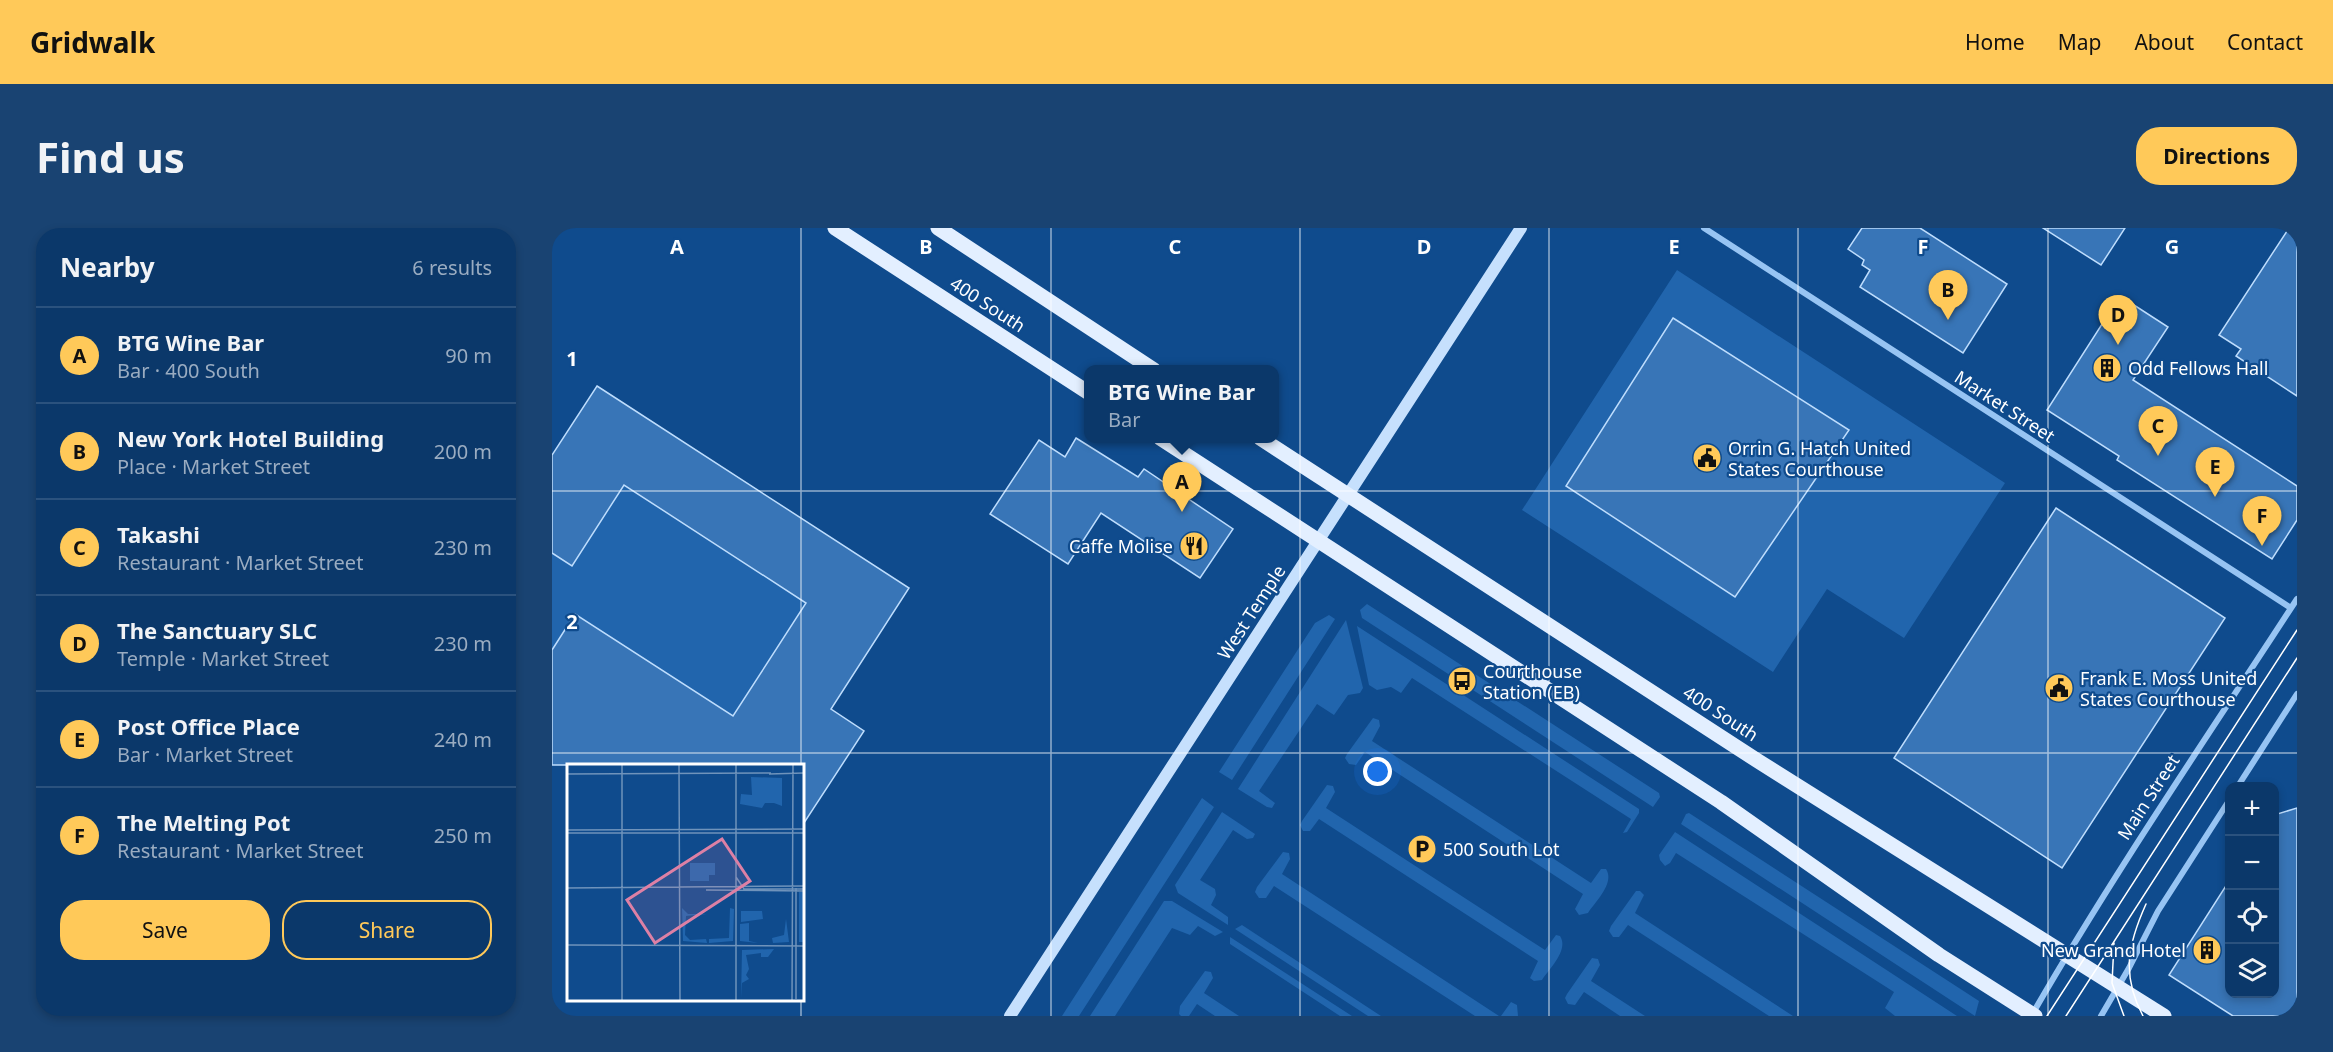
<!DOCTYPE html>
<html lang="en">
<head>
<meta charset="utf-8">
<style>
	:root { --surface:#0b386a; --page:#194372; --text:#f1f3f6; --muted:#9aacc1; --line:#2b527e; --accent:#ffc959 }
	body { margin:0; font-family:"Noto Sans",sans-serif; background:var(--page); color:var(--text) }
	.controls { position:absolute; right:18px; bottom:18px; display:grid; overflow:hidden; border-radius:12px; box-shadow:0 3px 9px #0003 }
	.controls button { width:54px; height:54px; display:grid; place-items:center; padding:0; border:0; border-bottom:2px solid var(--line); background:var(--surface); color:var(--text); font:30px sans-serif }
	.you { position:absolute; left:826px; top:544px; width:21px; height:21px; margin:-15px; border:4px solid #fff; border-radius:50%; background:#1a73e8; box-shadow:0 0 0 9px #1a73e833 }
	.badge { display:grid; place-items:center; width:39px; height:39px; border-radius:50%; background:var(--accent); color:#111; font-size:20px; font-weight:700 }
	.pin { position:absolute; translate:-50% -50px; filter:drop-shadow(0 2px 3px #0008) }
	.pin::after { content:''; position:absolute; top:32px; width:21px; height:18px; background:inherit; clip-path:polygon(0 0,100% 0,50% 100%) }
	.popup { position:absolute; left:532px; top:137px; width:195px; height:78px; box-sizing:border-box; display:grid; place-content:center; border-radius:12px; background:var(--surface); filter:drop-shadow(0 2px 4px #0005); font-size:20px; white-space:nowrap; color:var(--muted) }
	.popup b { font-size:22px; color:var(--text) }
	.popup::after { content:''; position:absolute; left:50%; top:100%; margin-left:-12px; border:12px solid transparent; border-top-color:var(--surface) }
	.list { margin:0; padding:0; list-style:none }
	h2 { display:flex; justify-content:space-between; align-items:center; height:78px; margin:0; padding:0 24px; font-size:26px }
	h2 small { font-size:20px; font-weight:400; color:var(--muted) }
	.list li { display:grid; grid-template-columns:39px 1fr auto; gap:18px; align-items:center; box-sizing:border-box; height:96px; padding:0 24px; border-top:2px solid var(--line) }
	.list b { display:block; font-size:22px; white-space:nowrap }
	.list p { margin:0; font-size:20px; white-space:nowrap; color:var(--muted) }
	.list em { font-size:20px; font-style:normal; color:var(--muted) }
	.actions { display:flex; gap:12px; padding:18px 24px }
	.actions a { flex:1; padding:14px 0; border:2px solid var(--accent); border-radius:24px; text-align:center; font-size:21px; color:var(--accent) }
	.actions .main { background:var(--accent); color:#111 }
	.icon { flex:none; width:33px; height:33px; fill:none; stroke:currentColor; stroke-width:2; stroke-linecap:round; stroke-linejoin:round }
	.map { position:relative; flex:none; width:1745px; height:788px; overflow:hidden; border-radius:24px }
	header { display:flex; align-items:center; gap:36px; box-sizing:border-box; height:84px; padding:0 30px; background:var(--accent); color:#111 }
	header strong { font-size:28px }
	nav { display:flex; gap:33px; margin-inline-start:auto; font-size:21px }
	.intro { display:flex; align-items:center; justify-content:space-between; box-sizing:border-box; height:144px; padding:0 36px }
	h1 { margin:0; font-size:42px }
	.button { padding:15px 27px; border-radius:24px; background:var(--accent); color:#111; font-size:21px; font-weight:700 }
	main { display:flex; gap:36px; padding:0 36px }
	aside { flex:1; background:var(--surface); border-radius:24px; box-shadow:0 3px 9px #0003 }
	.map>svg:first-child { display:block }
	.green { fill:#2165ad }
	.building { fill:#3875b7; stroke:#beddfd; stroke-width:1.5 }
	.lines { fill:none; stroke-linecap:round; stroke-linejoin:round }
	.minor { stroke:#97c4f3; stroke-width:6 }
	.secondary { stroke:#c6e0fd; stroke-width:12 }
	.primary { stroke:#e3efff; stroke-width:15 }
	.tram { stroke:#fff; stroke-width:1.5 }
	.grid { fill:none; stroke:#fff; stroke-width:1.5; stroke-opacity:0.55 }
	.labels { text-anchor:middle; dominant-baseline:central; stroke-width:4.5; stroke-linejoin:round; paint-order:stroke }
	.street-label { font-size:18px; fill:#fff; stroke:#0f4b8d }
	.poi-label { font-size:18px; fill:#fff; stroke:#0f4b8d; text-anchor:start }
	.inset-road { fill:none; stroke:#6f93bb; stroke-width:1.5 }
	.view { fill:#dd80a5; fill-opacity:0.15; stroke:#dd80a5; stroke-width:3 }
	.inset-edge { fill:none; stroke:#fff; stroke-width:3 }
	.grid-label { font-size:20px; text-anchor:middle; font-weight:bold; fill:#fff; stroke:#0f4b8d; stroke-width:4.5; stroke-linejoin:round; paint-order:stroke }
</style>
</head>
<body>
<header>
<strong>Gridwalk</strong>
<nav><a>Home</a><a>Map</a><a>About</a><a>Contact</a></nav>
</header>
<div class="intro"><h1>Find us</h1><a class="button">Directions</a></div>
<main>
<aside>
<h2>Nearby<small>6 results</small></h2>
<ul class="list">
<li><span class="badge">A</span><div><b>BTG Wine Bar</b><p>Bar · 400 South</p></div><em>90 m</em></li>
<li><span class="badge">B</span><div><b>New York Hotel Building</b><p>Place · Market Street</p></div><em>200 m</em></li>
<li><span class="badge">C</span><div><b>Takashi</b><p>Restaurant · Market Street</p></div><em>230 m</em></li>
<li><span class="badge">D</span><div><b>The Sanctuary SLC</b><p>Temple · Market Street</p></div><em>230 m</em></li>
<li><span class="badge">E</span><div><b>Post Office Place</b><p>Bar · Market Street</p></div><em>240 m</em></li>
<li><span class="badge">F</span><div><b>The Melting Pot</b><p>Restaurant · Market Street</p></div><em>250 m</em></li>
</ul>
<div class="actions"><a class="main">Save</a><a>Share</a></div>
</aside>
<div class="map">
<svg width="1745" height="788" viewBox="0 0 1745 788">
	<rect width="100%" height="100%" fill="#0f4b8d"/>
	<path class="green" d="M 1125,42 L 1453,255 L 1352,410 L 1275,361 L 1221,444 L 970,282 Z
		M 72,257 L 254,375 L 181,488 L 0,422 L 0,325 L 20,338 Z
		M 815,376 L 1107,565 L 1108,569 L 1101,579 L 810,390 L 808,382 Z
		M 777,387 L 783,391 L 680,552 L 667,544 L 763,395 Z
		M 794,392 L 811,460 L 808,465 L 796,467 L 782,487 L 765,476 L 707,563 L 723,575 L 720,580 L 715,579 L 686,561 Z
		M 805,398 L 1087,581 L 1087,585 L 1075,604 L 1071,605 L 1079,591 L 860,450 L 849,465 L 839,459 L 825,462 L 817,457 Z
		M 821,490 L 827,492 L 828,498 L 820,513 L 1039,655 L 1049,641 L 1054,641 C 1063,655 1044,673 1036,685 L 1027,687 L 1023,681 L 1031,666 L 813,524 L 804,537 L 797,536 L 793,530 L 795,526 Z
		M 775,557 L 781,558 L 783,564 L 774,580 L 993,722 L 1004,707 L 1008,708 C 1017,722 998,740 990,752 L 982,753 L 978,750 L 986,733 L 767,591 L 758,603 L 751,603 L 748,597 L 750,593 Z
		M 650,570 L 662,579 L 527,788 L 510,788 Z
		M 670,584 L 703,606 L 701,610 L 695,611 L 681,602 L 648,652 L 663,661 L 664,667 L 659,677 L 676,689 L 676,697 L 626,665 L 623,657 Z
		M 1137,585 L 1427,773 L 1423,788 L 1129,596 L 1134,586 Z
		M 1123,604 L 1405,788 L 1343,788 L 1333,780 L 1342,764 L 1124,625 L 1118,635 L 1113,638 L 1108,632 L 1107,627 Z
		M 731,624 L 737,625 L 738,631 L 730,646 L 947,788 L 923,788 L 722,658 L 714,670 L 707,670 L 703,664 L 705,659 Z
		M 1084,663 L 1088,663 L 1092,667 L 1083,685 L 1241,788 L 1217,788 L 1076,697 L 1067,709 L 1061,709 L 1057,703 L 1059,698 Z
		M 612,673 L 620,673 L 671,704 L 663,708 L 646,698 L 638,707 L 620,700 L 563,788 L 538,788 Z
		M 690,697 L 829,788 L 816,788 L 683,701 Z
		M 678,709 L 800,788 L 788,788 L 678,716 Z
		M 1040,730 L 1046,731 L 1048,737 L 1039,753 L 1093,788 L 1068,788 L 1032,764 L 1023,777 L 1016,776 L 1013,770 L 1015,766 Z
		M 653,743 L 659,744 L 661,750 L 652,765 L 687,788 L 663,788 L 645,776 L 637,788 L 629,788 L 627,786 L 628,778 Z
		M 959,774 L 965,777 L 966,788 L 949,788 Z"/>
	<path class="building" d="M 1310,0 L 1368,0 L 1455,56 L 1411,125 L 1308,59 L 1318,42 L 1310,37 L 1312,32 L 1296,21 Z
		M 1491,0 L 1573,0 L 1549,37 Z
		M 1737,0 L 1745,0 L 1745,168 L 1684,128 L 1689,121 L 1667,107 Z
		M 1568,68 L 1616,99 L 1581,152 L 1745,258 L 1745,292 L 1720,331 L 1565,232 L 1567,228 L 1495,182 Z
		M 1121,90 L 1297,202 L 1183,369 L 1014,258 Z
		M 45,158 L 357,360 L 279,481 L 312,503 L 250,598 L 250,537 L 0,537 L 0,422 L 23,386 L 181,488 L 254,375 L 72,257 L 20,338 L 0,325 L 0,227 Z
		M 524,210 L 586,249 L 592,241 L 681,301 L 648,350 L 549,285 L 516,336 L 438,286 L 487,212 L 513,229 Z
		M 1504,280 L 1673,390 L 1510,640 L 1342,530 Z
		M 1745,580 L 1745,788 L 1681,788 L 1617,747 L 1677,653 L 1677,765 L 1722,765 L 1722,587 Z"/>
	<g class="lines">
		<path class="minor" d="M 1152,0 L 1739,380
			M 1686,558 L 1745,466
			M 1481,785 C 1563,643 1656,508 1745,371
			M 1549,788 L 1577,740 L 1606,683 L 1678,571"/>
		<path class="secondary" d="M 458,788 L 969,0"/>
		<path class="primary" d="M 283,0 L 537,165
			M 386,0 L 602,142
			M 608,210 L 1169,574 L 1387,727 L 1483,788
			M 708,210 L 1206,533 L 1612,788"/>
		<path class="tram" d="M 1562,715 L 1560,755 L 1572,788
			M 1495,788 L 1745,402
			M 1514,788 L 1745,430
			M 1591,788 C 1569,747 1576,716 1594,676"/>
	</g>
	<path class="grid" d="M 249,0 L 249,538M 499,0 L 499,788M 748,0 L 748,788M 997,0 L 997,788M 1246,0 L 1246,788M 1496,0 L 1496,788M 0,263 L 1745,263M 0,525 L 1745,525M 249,772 L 249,788"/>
	<defs>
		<g id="building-disc" transform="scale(1.5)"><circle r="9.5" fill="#ffc959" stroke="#0f4b8d"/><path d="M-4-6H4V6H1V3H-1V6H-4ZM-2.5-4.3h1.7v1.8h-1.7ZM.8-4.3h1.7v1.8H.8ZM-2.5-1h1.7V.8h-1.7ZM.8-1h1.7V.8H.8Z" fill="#111"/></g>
		<g id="civic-disc" transform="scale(1.5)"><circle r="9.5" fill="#ffc959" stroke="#0f4b8d"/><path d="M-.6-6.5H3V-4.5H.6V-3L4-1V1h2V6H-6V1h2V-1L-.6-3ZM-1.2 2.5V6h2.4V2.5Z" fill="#111"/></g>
		<g id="restaurant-disc" transform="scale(1.5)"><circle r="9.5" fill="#ffc959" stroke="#0f4b8d"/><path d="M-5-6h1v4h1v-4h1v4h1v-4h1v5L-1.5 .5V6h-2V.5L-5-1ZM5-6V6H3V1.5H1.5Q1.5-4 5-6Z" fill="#111"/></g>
		<g id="bus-disc" transform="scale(1.5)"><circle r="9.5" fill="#ffc959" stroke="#0f4b8d"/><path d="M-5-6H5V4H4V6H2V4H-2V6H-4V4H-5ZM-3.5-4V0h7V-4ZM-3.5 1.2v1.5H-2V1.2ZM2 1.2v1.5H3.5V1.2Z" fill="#111"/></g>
		<g id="parking-disc" transform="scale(1.5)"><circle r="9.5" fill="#ffc959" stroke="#0f4b8d"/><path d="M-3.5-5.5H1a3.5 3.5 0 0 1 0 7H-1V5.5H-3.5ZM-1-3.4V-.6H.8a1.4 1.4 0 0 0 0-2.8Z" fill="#111"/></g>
	</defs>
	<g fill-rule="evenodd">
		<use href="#building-disc" x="1555" y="140"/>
		<use href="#civic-disc" x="1155" y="230"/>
		<use href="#restaurant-disc" x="642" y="318"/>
		<use href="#bus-disc" x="910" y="453"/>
		<use href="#civic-disc" x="1507" y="460"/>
		<use href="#parking-disc" x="870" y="621"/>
		<use href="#building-disc" x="1655" y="722"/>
	</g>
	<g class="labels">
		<g class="street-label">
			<text transform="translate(436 76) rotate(33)">400 South</text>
			<text transform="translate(1453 178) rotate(33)">Market Street</text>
			<text transform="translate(699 384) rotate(-57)">West Temple</text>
			<text transform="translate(1169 485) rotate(33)">400 South</text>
			<text transform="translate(1596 569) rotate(-57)">Main Street</text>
		</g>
		<g class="poi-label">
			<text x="1576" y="140">Odd Fellows Hall</text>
			<text x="1176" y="220">Orrin G. Hatch United<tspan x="1176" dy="21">States Courthouse</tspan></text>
			<text x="621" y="318" text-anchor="end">Caffe Molise</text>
			<text x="931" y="443">Courthouse<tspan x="931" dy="21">Station (EB)</tspan></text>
			<text x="1528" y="450">Frank E. Moss United<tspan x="1528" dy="21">States Courthouse</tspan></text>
			<text x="891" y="621">500 South Lot</text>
			<text x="1634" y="722" text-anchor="end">New Grand Hotel</text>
		</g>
	</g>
	<g transform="translate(15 536)">
		<rect width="237" height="237" fill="#0f4b8d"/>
		<path d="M 184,13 L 215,14 L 215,42 L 207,39 L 198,39 L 195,44 L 173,40 L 174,30 L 185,31 ZM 123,99 L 148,99 L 148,111 L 142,111 L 142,117 L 123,117 ZM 232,128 L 237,128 L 237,178 L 232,178 ZM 115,144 L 121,150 L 140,150 L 119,152 L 118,171 L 123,176 L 139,175 L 140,179 L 116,177 ZM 163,144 L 167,145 L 166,177 L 142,179 L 142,175 L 162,174 ZM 174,147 L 195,147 L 196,155 L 174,158 ZM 219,155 L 222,178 L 206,179 L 205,174 L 217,171 ZM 182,159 L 182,177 L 191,179 L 173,177 L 173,160 ZM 207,185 L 201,193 L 194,193 L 194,189 L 179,191 L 182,205 L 179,211 L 182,215 L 175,219 L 174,234 L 175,186 Z" fill="#2165ad"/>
		<path class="inset-road" d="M 55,0 L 55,237M 112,0 L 113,237M 169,0 L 169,237M 0,10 L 204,9M 202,10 L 237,9M 0,66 L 237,65M 0,69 L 237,69M 169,113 L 177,125 L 237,125M 0,124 L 237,122M 229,124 L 229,235M 139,126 L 237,127M 0,181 L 237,182M 225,237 L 226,0"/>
		<path class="view" d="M 155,75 L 183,117 L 88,179 L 60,136 Z"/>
		<rect width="237" height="237" class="inset-edge"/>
	</g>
	<g class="grid-label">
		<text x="125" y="26">A</text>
		<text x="374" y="26">B</text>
		<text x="623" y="26">C</text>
		<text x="872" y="26">D</text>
		<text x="1122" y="26">E</text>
		<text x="1371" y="26">F</text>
		<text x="1620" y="26">G</text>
		<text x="20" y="138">1</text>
		<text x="20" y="401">2</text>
	</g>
</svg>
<div class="controls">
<button>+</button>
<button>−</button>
<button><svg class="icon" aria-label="locate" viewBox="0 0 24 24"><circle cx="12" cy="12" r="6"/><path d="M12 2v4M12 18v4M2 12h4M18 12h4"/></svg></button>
<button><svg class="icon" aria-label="layers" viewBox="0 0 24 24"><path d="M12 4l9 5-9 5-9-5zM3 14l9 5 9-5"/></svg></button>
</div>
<div class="you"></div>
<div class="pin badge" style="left:630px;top:284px">A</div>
<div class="popup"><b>BTG Wine Bar</b>Bar</div>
<div class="pin badge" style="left:1396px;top:92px">B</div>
<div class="pin badge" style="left:1606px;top:228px">C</div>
<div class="pin badge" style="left:1566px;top:117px">D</div>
<div class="pin badge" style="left:1663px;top:269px">E</div>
<div class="pin badge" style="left:1710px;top:318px">F</div>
</div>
</main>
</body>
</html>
